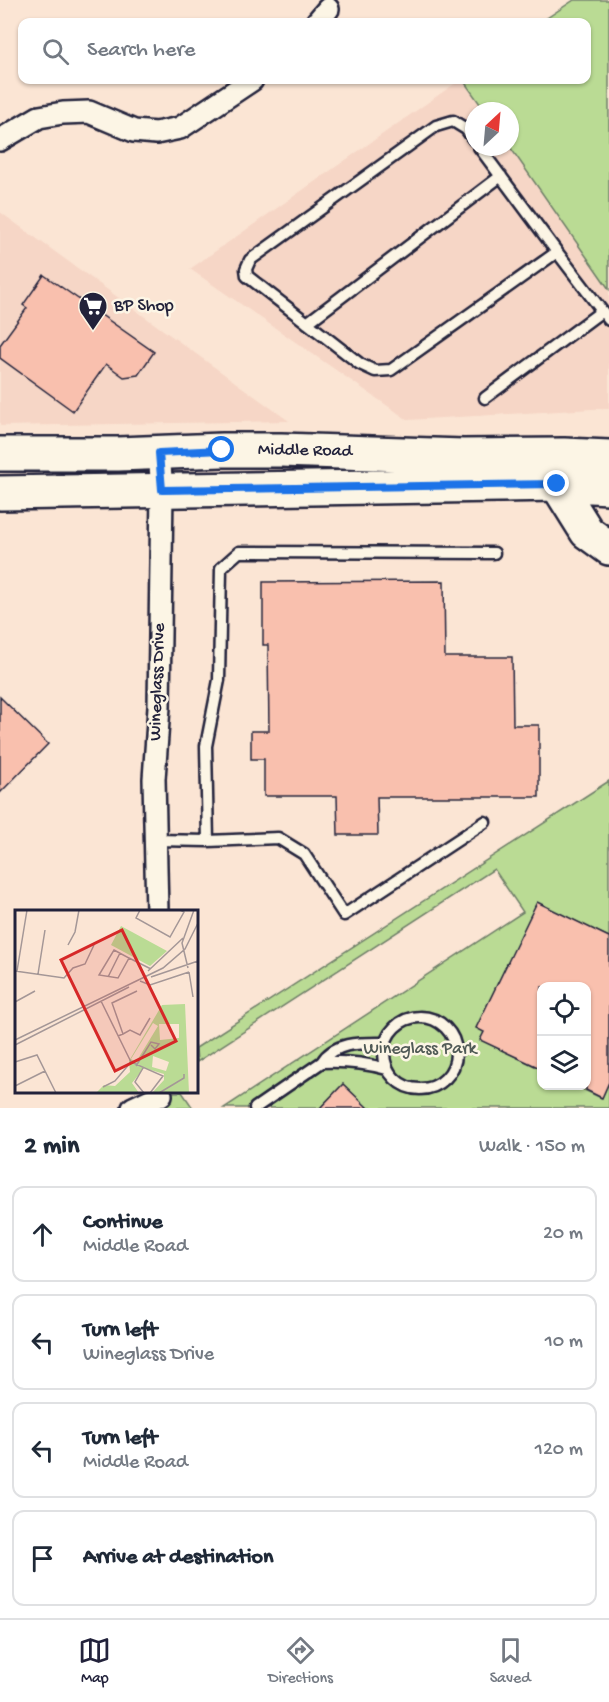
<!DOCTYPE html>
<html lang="en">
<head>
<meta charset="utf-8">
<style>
	:root { --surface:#fff; --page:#f6f6f7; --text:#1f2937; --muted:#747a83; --line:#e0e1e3; --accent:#22223b }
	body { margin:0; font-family:"Gochi Hand",sans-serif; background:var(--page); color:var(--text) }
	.controls { position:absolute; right:18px; bottom:18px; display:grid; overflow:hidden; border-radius:12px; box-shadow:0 2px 4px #0004 }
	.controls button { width:54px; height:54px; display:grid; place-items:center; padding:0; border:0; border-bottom:2px solid var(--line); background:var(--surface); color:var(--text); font:30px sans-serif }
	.compass { position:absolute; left:465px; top:102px; width:54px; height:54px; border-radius:50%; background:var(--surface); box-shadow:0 2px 4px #0004; rotate:26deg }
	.stop { position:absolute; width:18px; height:18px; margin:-14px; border:4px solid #1a73e8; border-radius:50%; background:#fff }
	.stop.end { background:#1a73e8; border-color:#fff; box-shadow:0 2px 6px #0008 }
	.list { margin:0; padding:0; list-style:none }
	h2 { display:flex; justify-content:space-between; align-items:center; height:78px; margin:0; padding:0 24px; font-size:26px }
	h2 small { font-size:20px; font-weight:400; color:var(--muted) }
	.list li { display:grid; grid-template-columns:39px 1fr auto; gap:18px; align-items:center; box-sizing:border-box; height:96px; margin:0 12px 12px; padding:0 12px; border:2px solid var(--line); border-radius:12px }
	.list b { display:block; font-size:22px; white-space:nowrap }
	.list p { margin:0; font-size:20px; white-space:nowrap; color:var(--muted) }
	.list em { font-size:20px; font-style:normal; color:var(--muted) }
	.icon { flex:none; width:33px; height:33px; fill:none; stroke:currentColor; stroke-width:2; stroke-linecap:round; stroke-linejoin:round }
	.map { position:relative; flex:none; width:609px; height:1108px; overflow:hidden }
	.search { position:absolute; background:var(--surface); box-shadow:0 2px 4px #0004; left:18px; right:18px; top:18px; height:66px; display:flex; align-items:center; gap:15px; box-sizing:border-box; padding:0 21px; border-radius:12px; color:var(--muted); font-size:22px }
	.sheet { height:510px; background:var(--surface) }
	nav { display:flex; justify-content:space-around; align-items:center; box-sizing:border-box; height:84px; border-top:2px solid var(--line); background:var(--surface); font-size:16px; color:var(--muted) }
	nav a { display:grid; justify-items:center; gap:3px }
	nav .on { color:var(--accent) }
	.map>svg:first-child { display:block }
	.built { fill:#f6d6c6 }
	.green { fill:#badb94; stroke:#6e7e68; stroke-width:1.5 }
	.building { fill:#f9c0ae; stroke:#22223b; stroke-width:1.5 }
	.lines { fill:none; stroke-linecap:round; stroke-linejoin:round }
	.lane-casing { stroke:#22223b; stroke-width:15 }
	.street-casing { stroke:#22223b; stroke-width:26 }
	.primary-casing { stroke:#22223b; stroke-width:38 }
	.lane { stroke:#fcf5e5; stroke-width:10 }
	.street { stroke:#fcf5e5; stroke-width:21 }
	.primary { stroke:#fcf5e5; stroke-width:33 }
	.route { stroke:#1a73e8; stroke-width:8 }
	.labels { text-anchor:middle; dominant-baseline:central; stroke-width:5; stroke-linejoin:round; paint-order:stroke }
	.poi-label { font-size:18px; fill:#22223b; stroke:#fcf5e5; text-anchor:start }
	.street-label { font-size:18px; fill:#22223b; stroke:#fcf5e5 }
	.park-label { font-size:18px; fill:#505a56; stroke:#fcf5e5 }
	.inset-road { fill:none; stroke:#a49797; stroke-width:1.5 }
	.view { fill:#d62828; fill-opacity:0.15; stroke:#d62828; stroke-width:3 }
	.inset-edge { fill:none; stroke:#22223b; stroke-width:3 }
</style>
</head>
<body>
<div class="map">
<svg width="609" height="1108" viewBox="0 0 609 1108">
	<rect width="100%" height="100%" fill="#fbe5d4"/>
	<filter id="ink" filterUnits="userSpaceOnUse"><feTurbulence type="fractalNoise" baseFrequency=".0167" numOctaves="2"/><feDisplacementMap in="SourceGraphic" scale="12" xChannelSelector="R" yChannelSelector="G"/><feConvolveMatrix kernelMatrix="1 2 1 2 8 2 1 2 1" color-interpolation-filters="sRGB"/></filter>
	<g filter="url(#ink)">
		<path class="built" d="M 460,80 L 463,80 L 485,111 L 474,111 L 474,147 L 510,147 L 609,289 L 609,408 L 408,420 L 190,269 Z
			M 0,212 L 134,309 L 289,421 L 0,426 Z"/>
		<path class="green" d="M 574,0 L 609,0 L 609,289 L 510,147 L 510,111 L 485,111 L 463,80 L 586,80 L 586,22 L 541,22 Z
			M 609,781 L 609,937 L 537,903 L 477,1028 L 484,1032 L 481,1040 L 541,1069 L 542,1086 L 576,1086 L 601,1098 L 609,1082 L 609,1108 L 362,1108 L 364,1105 L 343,1084 L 320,1108 L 224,1108 L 523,912 L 494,869 L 197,1062 L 196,1048 Z
			M 147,1092 L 182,1092 L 193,1108 L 144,1108 Z"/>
		<path class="building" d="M 44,275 L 154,352 L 138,375 L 124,377 L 106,364 L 73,411 L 0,358 L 0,345 L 27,308 L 23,305 Z
			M 444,581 L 445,657 L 512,657 L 513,725 L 539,725 L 539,797 L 377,797 L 378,835 L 338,835 L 337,796 L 264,796 L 264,759 L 251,759 L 251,731 L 269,731 L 268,645 L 263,645 L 263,582 Z
			M 0,697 L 48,744 L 0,793 Z
			M 537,902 L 609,937 L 609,1082 L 602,1098 L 586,1090 L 586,987 L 542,987 L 542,1069 L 480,1040 L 484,1032 L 476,1028 Z
			M 343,1084 L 368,1108 L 320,1108 Z"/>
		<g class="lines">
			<g class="lane-casing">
				<path id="lane" d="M 474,140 L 466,129 L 453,121 L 436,126 L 250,260 L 246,269 L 247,276 L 360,364 L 375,371 L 391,370 L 557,252 L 479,147
					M 557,252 L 609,320
					M 307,323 L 501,176
					M 485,398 L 602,311
					M 155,840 L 208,841 L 206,746 L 219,680 L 221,568 L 239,552 L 494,553
					M 208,841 L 278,838 L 304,854 L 344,915 L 485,822
					M384 1053a36 36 0 1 1 72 0a36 36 0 1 1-72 0Z
					M 322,1062 C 345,1061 365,1063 387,1069
					M 255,1108 L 322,1062 C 335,1041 363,1043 385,1043"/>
			</g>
			<g class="street-casing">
				<path id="street" d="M 317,22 L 328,9
					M 0,140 L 39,117 L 63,113 L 89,112 L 134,131 L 156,133 L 180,128 L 252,80
					M 157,912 L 154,779 L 159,707 L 162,490 L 159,453
					M 133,1108 L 161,1095"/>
			</g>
			<g class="primary-casing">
				<path id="primary" d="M 0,454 L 118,454 L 222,450 L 281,450 L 463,456 L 564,455 L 609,457
					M 557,484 L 587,532 L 609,548
					M 0,493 L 557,484 L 609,487"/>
			</g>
			<use href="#lane" class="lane"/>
			<use href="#street" class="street"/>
			<use href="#primary" class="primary"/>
		</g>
	</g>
	<g class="lines" filter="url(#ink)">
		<path class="route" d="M 222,450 L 159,453 L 162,490 L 557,484"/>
	</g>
	<defs>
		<g id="supermarket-pin" transform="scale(1.5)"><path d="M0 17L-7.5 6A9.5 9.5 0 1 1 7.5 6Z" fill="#22223b" stroke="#fcf5e5"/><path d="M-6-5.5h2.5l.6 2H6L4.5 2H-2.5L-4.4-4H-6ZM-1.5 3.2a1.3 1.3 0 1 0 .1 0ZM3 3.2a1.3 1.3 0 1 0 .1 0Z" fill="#fff"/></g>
	</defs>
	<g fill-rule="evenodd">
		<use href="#supermarket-pin" x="93" y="306"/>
	</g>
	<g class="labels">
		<g class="poi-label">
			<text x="114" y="306">BP Shop</text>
		</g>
		<g class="street-label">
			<text transform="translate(305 451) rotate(1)">Middle Road</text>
			<text transform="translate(158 682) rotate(-88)">Wineglass Drive</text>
		</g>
		<g class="park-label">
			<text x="420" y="1049">Wineglass Park</text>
		</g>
	</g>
	<g transform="translate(15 910)">
		<rect width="183" height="183" fill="#fbe5d4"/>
		<path d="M 106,16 L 152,41 L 135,56 L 96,35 ZM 170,94 L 174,183 L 137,183 L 149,170 L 149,164 L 129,158 L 117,173 L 124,183 L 81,183 L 89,175 L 100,176 L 115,162 L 114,151 L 147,95 ZM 138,113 L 143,116 L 121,152 L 116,149 ZM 144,114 L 164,114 L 164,128 L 145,130 ZM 138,146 L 154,152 L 151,161 L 137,157 Z" fill="#badb94" fill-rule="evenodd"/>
		<path class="inset-road" d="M 125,0 L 121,8 L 155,27 L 169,2 L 165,0M 53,35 L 60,22 L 64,0M 99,40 L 114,48 L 103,68 L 84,65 ZM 183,40 L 183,131M 114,48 L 136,59M 173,58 L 167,33 L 179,0M 0,61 L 49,68 L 58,58 L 70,54 L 79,35M 2,61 L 12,0M 133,61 L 168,28M 174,62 L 178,87M 23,64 L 30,20M 93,67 L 105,43M 136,67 L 183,51M 125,71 L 135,75 L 174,62M 86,91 L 116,152 L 148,166 L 135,183M 0,92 L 20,81M 108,124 L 115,120 L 125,125 L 135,108M 103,126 L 108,124 L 97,93 L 122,81M 0,130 L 148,58 L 170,39 L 183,13M 0,135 L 114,77M 0,152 L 22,145 L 41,183M 121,156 L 136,132 L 144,134 L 140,139 L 136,135M 128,158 L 120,172 L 129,183M 0,176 L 30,161M 88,177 L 100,171 L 116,152M 144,183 L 169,168 L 169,164"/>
		<path class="view" d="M 107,20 L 161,131 L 100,161 L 46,50 Z"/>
		<rect width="183" height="183" class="inset-edge"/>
	</g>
</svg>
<div class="controls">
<button><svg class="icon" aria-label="locate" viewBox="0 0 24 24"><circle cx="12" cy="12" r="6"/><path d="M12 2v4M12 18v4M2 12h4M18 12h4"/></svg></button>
<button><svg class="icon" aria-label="layers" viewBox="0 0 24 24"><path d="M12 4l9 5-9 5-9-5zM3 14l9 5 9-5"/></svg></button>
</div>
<svg class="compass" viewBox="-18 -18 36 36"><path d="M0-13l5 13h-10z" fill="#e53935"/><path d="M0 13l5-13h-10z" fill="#747a83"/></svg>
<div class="stop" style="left:222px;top:450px"></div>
<div class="stop end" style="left:557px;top:484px"></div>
<div class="search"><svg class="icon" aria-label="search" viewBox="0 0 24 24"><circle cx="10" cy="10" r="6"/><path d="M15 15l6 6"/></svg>Search here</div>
</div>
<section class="sheet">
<h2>2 min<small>Walk · 150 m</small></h2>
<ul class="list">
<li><svg class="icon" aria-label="ahead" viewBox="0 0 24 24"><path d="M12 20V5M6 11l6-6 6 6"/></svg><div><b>Continue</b><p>Middle Road</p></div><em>20 m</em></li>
<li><svg class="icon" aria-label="left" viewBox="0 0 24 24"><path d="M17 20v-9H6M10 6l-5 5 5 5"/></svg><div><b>Turn left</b><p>Wineglass Drive</p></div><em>10 m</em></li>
<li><svg class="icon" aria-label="left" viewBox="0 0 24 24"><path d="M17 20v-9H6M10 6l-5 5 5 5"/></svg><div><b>Turn left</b><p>Middle Road</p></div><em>120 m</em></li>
<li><svg class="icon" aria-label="arrive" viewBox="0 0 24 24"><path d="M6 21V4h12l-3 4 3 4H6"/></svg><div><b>Arrive at destination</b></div></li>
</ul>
</section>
<nav>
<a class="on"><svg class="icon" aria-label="map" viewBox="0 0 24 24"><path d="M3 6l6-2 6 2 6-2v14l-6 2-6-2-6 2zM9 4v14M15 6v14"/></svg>Map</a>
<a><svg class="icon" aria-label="directions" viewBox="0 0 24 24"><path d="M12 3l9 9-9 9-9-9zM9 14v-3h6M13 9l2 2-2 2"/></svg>Directions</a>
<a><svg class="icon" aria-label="saved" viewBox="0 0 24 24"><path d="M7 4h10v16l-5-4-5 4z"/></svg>Saved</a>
</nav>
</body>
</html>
